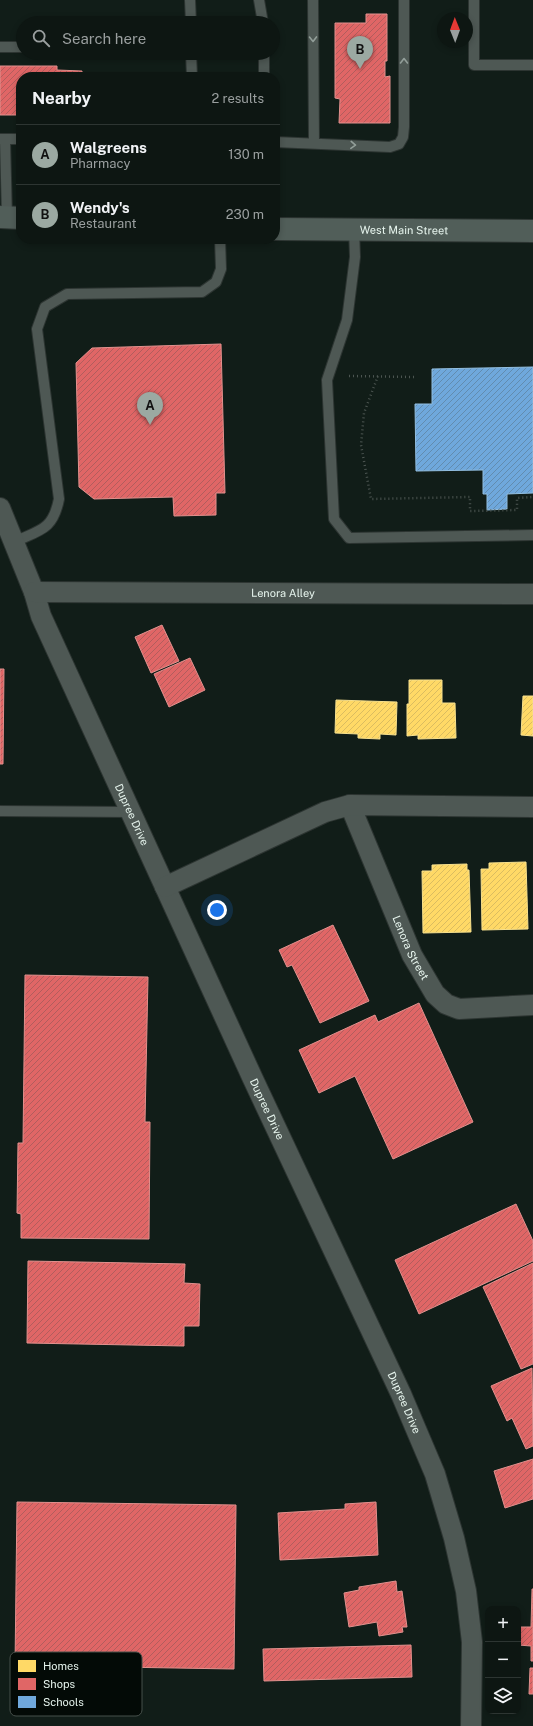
<!DOCTYPE html>
<html lang="en">
<head>
<meta charset="utf-8">
<style>
	:root { --surface:#0d1612; --page:#161f1b; --text:#f1f3f6; --muted:#9a9f9f; --line:#2d3532; --accent:#9ba9a2 }
	body { margin:0; font-family:"Public Sans",sans-serif; background:var(--page); color:var(--text) }
	.controls { position:absolute; right:12px; bottom:12px; display:grid; overflow:hidden; border-radius:8px; box-shadow:0 2px 6px #0003 }
	.controls button { width:36px; height:36px; display:grid; place-items:center; padding:0; border:0; border-bottom:1px solid var(--line); background:var(--surface); color:var(--text); font:20px sans-serif }
	.compass { position:absolute; left:437px; top:12px; width:36px; height:36px; border-radius:50%; background:var(--surface); box-shadow:0 2px 6px #0003; rotate:359deg }
	.you { position:absolute; left:217px; top:910px; width:14px; height:14px; margin:-10px; border:3px solid #fff; border-radius:50%; background:#1a73e8; box-shadow:0 0 0 6px #1a73e833 }
	.badge { display:grid; place-items:center; width:26px; height:26px; border-radius:50%; background:var(--accent); color:#111; font-size:13px; font-weight:700 }
	.pin { position:absolute; translate:-50% -33px; filter:drop-shadow(0 1px 2px #0008) }
	.pin::after { content:''; position:absolute; top:21px; width:14px; height:12px; background:inherit; clip-path:polygon(0 0,100% 0,50% 100%) }
	.list { margin:0; padding:0; list-style:none }
	h2 { display:flex; justify-content:space-between; align-items:center; height:52px; margin:0; padding:0 16px; font-size:17px }
	h2 small { font-size:13px; font-weight:400; color:var(--muted) }
	.list li { display:grid; grid-template-columns:26px 1fr auto; gap:12px; align-items:center; box-sizing:border-box; height:60px; padding:0 16px; border-top:1px solid var(--line) }
	.list b { display:block; font-size:15px; white-space:nowrap }
	.list p { margin:0; font-size:13px; white-space:nowrap; color:var(--muted) }
	.list em { font-size:13px; font-style:normal; color:var(--muted) }
	.icon { flex:none; width:22px; height:22px; fill:none; stroke:currentColor; stroke-width:2; stroke-linecap:round; stroke-linejoin:round }
	.map { position:relative; flex:none; width:533px; height:1726px; overflow:hidden }
	.search { position:absolute; background:var(--surface); box-shadow:0 2px 6px #0003; left:16px; top:16px; width:264px; height:44px; display:flex; align-items:center; gap:10px; box-sizing:border-box; padding:0 14px; border-radius:22px; color:var(--muted); font-size:15px }
	.panel { position:absolute; background:var(--surface); box-shadow:0 2px 6px #0003; left:16px; top:72px; width:264px; height:172px; border-radius:16px }
	.map>svg:first-child { display:block }
	.homes { fill:url(#homes-hatch); stroke:#f8e18e }
	.shops { fill:url(#shops-hatch); stroke:#e2918e }
	.schools { fill:url(#schools-hatch); stroke:#93bfe1 }
	.lines { fill:none; stroke-linecap:round; stroke-linejoin:round }
	.lane-casing { stroke:#2d3532; stroke-width:12 }
	.street-casing { stroke:#2d3532; stroke-width:22 }
	.primary-casing { stroke:#2d3532; stroke-width:24 }
	.path { stroke:#4c5551; stroke-width:2.5; stroke-dasharray:1 3; stroke-linecap:butt }
	.lane { stroke:#4e5854; stroke-width:10 }
	.street { stroke:#4e5854; stroke-width:20 }
	.primary { stroke:#515e59; stroke-width:22 }
	.oneway { stroke:#929e99 }
	.labels { text-anchor:middle; dominant-baseline:central; stroke-width:4; stroke-linejoin:round; paint-order:stroke }
	.street-label { font-size:11px; fill:#e6f4ed; stroke:#030a06 }
	.key { fill:#030a06; stroke:#47504b; stroke-width:1 }
	.key-label { font-size:11px; fill:#e6f4ed }
</style>
</head>
<body>
<div class="map">
<svg width="533" height="1726" viewBox="0 0 533 1726">
	<defs>
		<pattern id="homes-hatch" width="6" height="6" patternUnits="userSpaceOnUse"><rect width="6" height="6" fill="#ffd966"/><path d="M-1 1l2-2M0 6l6-6M5 7l2-2" fill="none" stroke="#dabc60"/></pattern>
		<pattern id="shops-hatch" width="6" height="6" patternUnits="userSpaceOnUse"><rect width="6" height="6" fill="#e06666"/><path d="M-1 1l2-2M0 6l6-6M5 7l2-2" fill="none" stroke="#b25d5d"/></pattern>
		<pattern id="schools-hatch" width="6" height="6" patternUnits="userSpaceOnUse"><rect width="6" height="6" fill="#6fa8dc"/><path d="M-1 1l2-2M0 6l6-6M5 7l2-2" fill="none" stroke="#628caf"/></pattern>
	</defs>
	<rect width="100%" height="100%" fill="#111d18"/>
	<path class="homes" d="M 409,680 L 442,680 L 442,703 L 455,703 L 456,738 L 418,739 L 418,735 L 407,736 L 407,704 L 409,704 Z
		M 523,696 L 533,696 L 533,736 L 521,735 Z
		M 336,700 L 397,702 L 396,735 L 380,734 L 380,739 L 358,738 L 358,734 L 335,733 Z
		M 526,862 L 528,929 L 482,930 L 481,869 L 489,869 L 489,863 Z
		M 467,864 L 467,870 L 469,870 L 471,932 L 423,933 L 422,871 L 432,871 L 432,865 Z"/>
	<path class="shops" d="M 366,14 L 387,14 L 387,61 L 385,61 L 385,77 L 390,76 L 390,123 L 339,123 L 340,99 L 335,98 L 335,23 L 366,23 Z
		M 0,66 L 57,66 L 57,70 L 82,71 L 82,77 L 21,77 L 21,115 L 0,115 Z
		M 221,344 L 225,493 L 216,493 L 216,515 L 174,516 L 173,497 L 94,499 L 79,487 L 76,363 L 92,348 Z
		M 162,625 L 179,661 L 151,673 L 135,637 Z
		M 190,658 L 205,690 L 169,707 L 154,674 Z
		M 0,669 L 4,669 L 3,764 L 0,764 Z
		M 333,925 L 369,1001 L 320,1023 L 292,965 L 287,967 L 279,950 Z
		M 25,975 L 148,977 L 145,1122 L 150,1122 L 149,1239 L 21,1238 L 21,1214 L 17,1213 L 18,1143 L 23,1143 Z
		M 419,1003 L 473,1122 L 393,1159 L 355,1076 L 319,1093 L 299,1050 L 375,1015 L 378,1022 Z
		M 516,1204 L 533,1241 L 533,1261 L 419,1314 L 395,1260 Z
		M 28,1261 L 185,1264 L 184,1283 L 200,1284 L 199,1326 L 184,1326 L 184,1346 L 27,1343 Z
		M 533,1263 L 533,1364 L 521,1369 L 483,1287 Z
		M 532,1368 L 533,1446 L 526,1449 L 512,1418 L 507,1421 L 491,1386 Z
		M 533,1459 L 533,1499 L 505,1508 L 494,1471 Z
		M 17,1502 L 236,1505 L 234,1669 L 58,1666 L 58,1671 L 40,1671 L 40,1667 L 15,1666 Z
		M 376,1502 L 378,1555 L 280,1560 L 278,1513 L 345,1509 L 345,1504 Z
		M 396,1581 L 397,1592 L 402,1591 L 407,1627 L 402,1627 L 403,1632 L 379,1636 L 377,1622 L 349,1627 L 344,1593 L 359,1590 L 359,1587 Z
		M 532,1589 L 533,1589 L 533,1661 L 531,1661 L 531,1646 L 518,1645 L 518,1627 L 531,1627 Z
		M 411,1645 L 412,1677 L 264,1681 L 263,1649 Z
		M 530,1668 L 533,1668 L 533,1694 L 529,1694 Z"/>
	<path class="schools" d="M 533,367 L 533,493 L 507,494 L 507,509 L 487,510 L 487,494 L 483,494 L 483,470 L 416,471 L 415,404 L 432,404 L 432,369 Z"/>
	<g class="lines">
		<g class="lane-casing">
			<path id="lane" d="M 190,0 L 191,23
				M 259,0 L 263,23
				M 313,0 L 314,143
				M 474,0 L 474,65 L 533,65
				M 0,47 L 23,47
				M 191,53 L 192,77
				M 264,53 L 264,77
				M 0,139 L 5,139 L 7,217
				M 5,139 L 21,139
				M 275,142 L 390,147 L 399,144 L 403,137 L 404,127 L 404,0
				M 354,229 L 355,257 L 347,320 L 327,380 L 334,519 L 349,538 L 533,535
				M 14,542 C 40,530 53,530 59,499 L 37,329 L 45,307 L 67,294 L 202,292 L 216,282 L 221,269 L 220,239
				M 0,811 L 131,812"/>
		</g>
		<g class="street-casing">
			<g id="street">
				<path id="s1" d="M 0,508 L 34,592 L 41,616 L 253,1079 L 401,1394 L 435,1474 L 454,1538 L 466,1591 L 472,1642 L 471,1726"/>
				<path id="s2" d="M 34,592 L 533,594"/>
				<path id="s3" d="M 350,805 L 412,955 L 435,994 L 446,1004 L 459,1009 L 533,1005"/>
				<path d="M 165,887 L 325,812 L 350,805 L 533,807"/>
			</g>
		</g>
		<g class="primary-casing">
			<g id="primary">
				<path d="M 0,217 L 21,218"/>
				<path id="s4" d="M 275,229 L 533,231"/>
			</g>
		</g>
		<path class="path" d="M 349,376 L 414,377
			M 378,376 L 364,413 L 361,445 L 371,499 L 470,497 L 470,511 L 517,510 L 517,498 L 533,497"/>
		<use href="#lane" class="lane"/>
		<use href="#street" class="street"/>
		<use href="#primary" class="primary"/>
	</g>
	<defs><path id="oneway-chevron" d="M-2-3.5L2.5 0L-2 3.5" fill="none" stroke-width="1.6" stroke-linecap="round" stroke-linejoin="round"/></defs>
	<g class="oneway">
		<use href="#oneway-chevron" transform="translate(313 39) rotate(89)"/>
		<use href="#oneway-chevron" transform="translate(404 61) rotate(-90)"/>
		<use href="#oneway-chevron" transform="translate(353 145) rotate(3)"/>
	</g>
	<g class="labels">
		<g class="street-label">
			<text stroke="none"><textPath href="#s4" startOffset="129">West Main Street</textPath></text>
			<text stroke="none"><textPath href="#s2" startOffset="249">Lenora Alley</textPath></text>
			<text stroke="none"><textPath href="#s1" startOffset="334">Dupree Drive</textPath></text>
			<text stroke="none"><textPath href="#s3" startOffset="155">Lenora Street</textPath></text>
			<text stroke="none"><textPath href="#s1" startOffset="658">Dupree Drive</textPath></text>
			<text stroke="none"><textPath href="#s1" startOffset="982">Dupree Drive</textPath></text>
		</g>
	</g>
	<rect x="10" y="1652" width="132" height="64" rx="6" class="key"/>
	<rect x="18" y="1660" width="18" height="12" fill="#ffd966"/>
	<rect x="18" y="1678" width="18" height="12" fill="#e06666"/>
	<rect x="18" y="1696" width="18" height="12" fill="#6fa8dc"/>
	<g class="key-label">
		<text x="43" y="1670">Homes</text>
		<text x="43" y="1688">Shops</text>
		<text x="43" y="1706">Schools</text>
	</g>
</svg>
<div class="controls">
<button>+</button>
<button>−</button>
<button><svg class="icon" aria-label="layers" viewBox="0 0 24 24"><path d="M12 4l9 5-9 5-9-5zM3 14l9 5 9-5"/></svg></button>
</div>
<svg class="compass" viewBox="-18 -18 36 36"><path d="M0-13l5 13h-10z" fill="#e53935"/><path d="M0 13l5-13h-10z" fill="#9a9f9f"/></svg>
<div class="you"></div>
<div class="pin badge" style="left:150px;top:425px">A</div>
<div class="pin badge" style="left:360px;top:69px">B</div>
<div class="search"><svg class="icon" aria-label="search" viewBox="0 0 24 24"><circle cx="10" cy="10" r="6"/><path d="M15 15l6 6"/></svg>Search here</div>
<section class="panel">
<h2>Nearby<small>2 results</small></h2>
<ul class="list">
<li><span class="badge">A</span><div><b>Walgreens</b><p>Pharmacy</p></div><em>130 m</em></li>
<li><span class="badge">B</span><div><b>Wendy's</b><p>Restaurant</p></div><em>230 m</em></li>
</ul>
</section>
</div>
</body>
</html>
